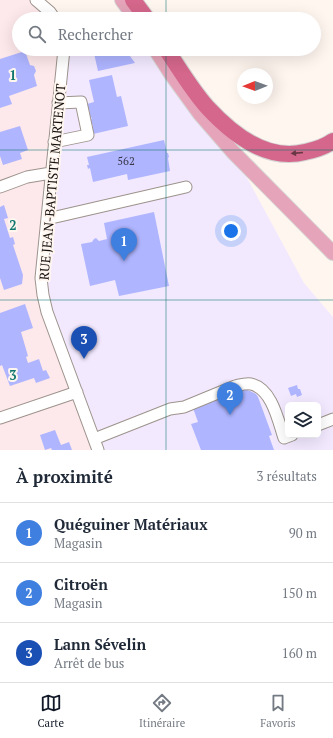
<!DOCTYPE html>
<html lang="fr">
<head>
<meta charset="utf-8">
<style>
	:root { --surface:#fff; --page:#f6f6f7; --text:#1f2937; --muted:#747a83; --line:#e0e1e3; --accent:#111827 }
	body { margin:0; font-family:"PT Serif",serif; background:var(--page); color:var(--text) }
	.controls { position:absolute; right:12px; bottom:12px; display:grid; overflow:hidden; border-radius:6px; box-shadow:0 4px 16px #0002 }
	.controls button { width:36px; height:36px; display:grid; place-items:center; padding:0; border:0; border-bottom:1px solid var(--line); background:var(--surface); color:var(--text); font:20px sans-serif }
	.compass { position:absolute; left:237px; top:68px; width:36px; height:36px; border-radius:50%; background:var(--surface); box-shadow:0 4px 16px #0002; rotate:269deg }
	.you { position:absolute; left:231px; top:231px; width:14px; height:14px; margin:-10px; border:3px solid #fff; border-radius:50%; background:#1a73e8; box-shadow:0 0 0 6px #1a73e833 }
	.badge { display:grid; place-items:center; width:26px; height:26px; border-radius:50%; background:var(--accent); color:#fff; font-size:13px; font-weight:700 }
	.pin { position:absolute; translate:-50% -33px; filter:drop-shadow(0 1px 2px #0008) }
	.pin::after { content:''; position:absolute; top:21px; width:14px; height:12px; background:inherit; clip-path:polygon(0 0,100% 0,50% 100%) }
	.list { margin:0; padding:0; list-style:none }
	h2 { display:flex; justify-content:space-between; align-items:center; height:52px; margin:0; padding:0 16px; font-size:17px }
	h2 small { font-size:13px; font-weight:400; color:var(--muted) }
	.list li { display:grid; grid-template-columns:26px 1fr auto; gap:12px; align-items:center; box-sizing:border-box; height:60px; padding:0 16px; border-top:1px solid var(--line) }
	.list b { display:block; font-size:15px; white-space:nowrap }
	.list p { margin:0; font-size:13px; white-space:nowrap; color:var(--muted) }
	.list em { font-size:13px; font-style:normal; color:var(--muted) }
	.icon { flex:none; width:22px; height:22px; fill:none; stroke:currentColor; stroke-width:2; stroke-linecap:round; stroke-linejoin:round }
	.map { position:relative; flex:none; width:333px; height:450px; overflow:hidden }
	.search { position:absolute; background:var(--surface); box-shadow:0 4px 16px #0002; left:12px; right:12px; top:12px; height:44px; display:flex; align-items:center; gap:10px; box-sizing:border-box; padding:0 14px; border-radius:22px; color:var(--muted); font-size:15px }
	.sheet { height:232px; background:var(--surface) }
	nav { display:flex; justify-content:space-around; align-items:center; box-sizing:border-box; height:56px; border-top:1px solid var(--line); background:var(--surface); font-size:11px; color:var(--muted) }
	nav a { display:grid; justify-items:center; gap:2px }
	nav .on { color:var(--accent) }
	.map>svg:first-child { display:block }
	.commercial { fill:#f2e9ff; fill-rule:evenodd }
	.industrial { fill:#fde8eb }
	.building { fill:#afb5ff }
	.lines { fill:none; stroke-linecap:round; stroke-linejoin:round }
	.minor-casing { stroke:#9d938c; stroke-width:13 }
	.major-casing { stroke:#d5d4d3; stroke-width:16 }
	.highway-casing { stroke:#d5d4d3; stroke-width:18 }
	.minor { stroke:#fff; stroke-width:11 }
	.major { stroke:#e5a4b9; stroke-width:14 }
	.highway { stroke:#d4678b; stroke-width:16 }
	.oneway { fill:#6a3746 }
	.grid { fill:none; stroke:#0f766e; stroke-width:1; stroke-opacity:0.55 }
	.labels { text-anchor:middle; dominant-baseline:central; stroke-width:4; stroke-linejoin:round; paint-order:stroke }
	.number-label { font-size:11px; fill:#3a384a }
	.street-label { font-size:13px; fill:#130f0d; stroke:#fff6f0 }
	.grid-label { font-size:13px; text-anchor:middle; font-weight:bold; fill:#0f766e; stroke:#fff6f0; stroke-width:4; stroke-linejoin:round; paint-order:stroke }
</style>
</head>
<body>
<div class="map">
<svg width="333" height="450" viewBox="0 0 333 450">
	<rect width="100%" height="100%" fill="#fff6f0"/>
	<path class="commercial" d="M 64,49 L 155,49 L 233,152 L 304,283 L 333,317 L 333,450 L 98,450 L 43,295 ZM 288,405 L 318,405 L 318,435 L 288,435 Z"/>
	<path class="industrial" d="M 0,0 L 36,0 L 55,19 L 19,19 L 19,49 L 64,49 L 41,278 L 98,450 L 0,450 Z"/>
	<path class="building" d="M 93,49 L 125,49 L 135,63 L 98,71 Z
		M 25,51 L 30,65 L 34,66 L 36,71 L 34,75 L 37,86 L 9,96 L 12,104 L 0,108 L 0,59 Z
		M 112,75 L 117,97 L 121,96 L 128,126 L 93,134 L 92,128 L 93,125 L 89,123 L 92,118 L 88,116 L 90,112 L 86,109 L 87,104 L 94,102 L 89,80 Z
		M 20,126 L 28,150 L 20,153 L 22,159 L 3,165 L 0,156 L 0,132 Z
		M 164,140 L 167,153 L 168,153 L 169,157 L 168,158 L 170,171 L 128,180 L 127,174 L 93,182 L 90,168 L 88,169 L 87,165 L 89,165 L 87,157 Z
		M 4,205 L 8,218 L 4,219 L 10,238 L 13,237 L 15,244 L 13,245 L 23,275 L 22,284 L 4,290 L 0,278 L 0,207 Z
		M 154,212 L 169,286 L 119,296 L 115,280 L 90,286 L 81,244 L 92,242 L 94,239 L 96,238 L 99,241 L 107,239 L 104,223 Z
		M 25,304 L 33,328 L 21,332 L 28,356 L 26,357 L 28,363 L 39,359 L 43,371 L 46,370 L 50,378 L 36,383 L 34,378 L 10,386 L 2,365 L 0,366 L 0,313 Z
		M 297,385 L 298,389 L 300,389 L 302,395 L 297,397 L 296,394 L 291,396 L 288,388 Z
		M 241,390 L 247,390 L 250,391 L 256,394 L 258,397 L 272,435 L 269,436 L 274,450 L 201,450 L 191,424 L 198,422 L 193,408 Z
		M 55,430 L 61,445 L 69,442 L 72,450 L 52,450 L 51,448 L 45,450 L 40,435 Z"/>
	<g class="lines">
		<g class="minor-casing">
			<path id="minor" d="M 36,0 L 50,12 L 55,19
				M 64,49 L 41,278 L 43,295 L 47,312 L 98,450
				M 54,142 L 88,135 L 81,102 L 58,103
				M 0,187 L 27,177 L 51,173
				M 47,219 L 186,187
				M 0,418 L 77,392
				M 318,425 L 333,419
				M 94,439 L 170,409 L 184,407 L 235,386 C 240,385 245,383 251,384 C 272,389 278,420 284,438 L 292,435"/>
		</g>
		<g class="major-casing">
			<path id="major" d="M 122,0 L 136,19
				M 155,49 L 171,74 L 200,114 L 233,152 L 333,253"/>
		</g>
		<g class="highway-casing">
			<path id="highway" d="M 133,0 L 147,19
				M 166,49 C 179,68 191,89 207,107 C 231,133 267,162 305,152 C 315,150 325,147 333,141"/>
		</g>
		<use href="#minor" class="minor"/>
		<use href="#major" class="major"/>
		<use href="#highway" class="highway"/>
	</g>
	<defs><path id="oneway-solid" d="M-6-.8H1V-3.2L6.5 0L1 3.2V.8H-6Z"/></defs>
	<use class="oneway" href="#oneway-solid" transform="translate(297 153) rotate(175)"/>
	<path class="grid" d="M 166,0 L 166,19M 166,49 L 166,450M 0,150 L 333,150M 0,300 L 333,300"/>
	<g class="labels">
		<g class="number-label">
			<text x="126" y="161">562</text>
		</g>
		<g class="street-label">
			<text transform="translate(52 182) rotate(-85)">RUE JEAN-BAPTISTE MARTENOT</text>
		</g>
	</g>
	<g class="grid-label">
		<text x="13" y="80">1</text>
		<text x="13" y="230">2</text>
		<text x="13" y="380">3</text>
	</g>
</svg>
<div class="controls">
<button><svg class="icon" aria-label="layers" viewBox="0 0 24 24"><path d="M12 4l9 5-9 5-9-5zM3 14l9 5 9-5"/></svg></button>
</div>
<svg class="compass" viewBox="-18 -18 36 36"><path d="M0-13l5 13h-10z" fill="#e53935"/><path d="M0 13l5-13h-10z" fill="#747a83"/></svg>
<div class="you"></div>
<div class="pin badge" style="left:124px;top:261px;background:#3f7fe0">1</div>
<div class="pin badge" style="left:230px;top:415px;background:#3f7fe0">2</div>
<div class="pin badge" style="left:84px;top:359px;background:#1a4fb4">3</div>
<div class="search"><svg class="icon" aria-label="search" viewBox="0 0 24 24"><circle cx="10" cy="10" r="6"/><path d="M15 15l6 6"/></svg>Rechercher</div>
</div>
<section class="sheet">
<h2>À proximité<small>3 résultats</small></h2>
<ul class="list">
<li><span class="badge" style="background:#3f7fe0">1</span><div><b>Quéguiner Matériaux</b><p>Magasin</p></div><em>90 m</em></li>
<li><span class="badge" style="background:#3f7fe0">2</span><div><b>Citroën</b><p>Magasin</p></div><em>150 m</em></li>
<li><span class="badge" style="background:#1a4fb4">3</span><div><b>Lann Sévelin</b><p>Arrêt de bus</p></div><em>160 m</em></li>
</ul>
</section>
<nav>
<a class="on"><svg class="icon" aria-label="map" viewBox="0 0 24 24"><path d="M3 6l6-2 6 2 6-2v14l-6 2-6-2-6 2zM9 4v14M15 6v14"/></svg>Carte</a>
<a><svg class="icon" aria-label="directions" viewBox="0 0 24 24"><path d="M12 3l9 9-9 9-9-9zM9 14v-3h6M13 9l2 2-2 2"/></svg>Itinéraire</a>
<a><svg class="icon" aria-label="saved" viewBox="0 0 24 24"><path d="M7 4h10v16l-5-4-5 4z"/></svg>Favoris</a>
</nav>
</body>
</html>
